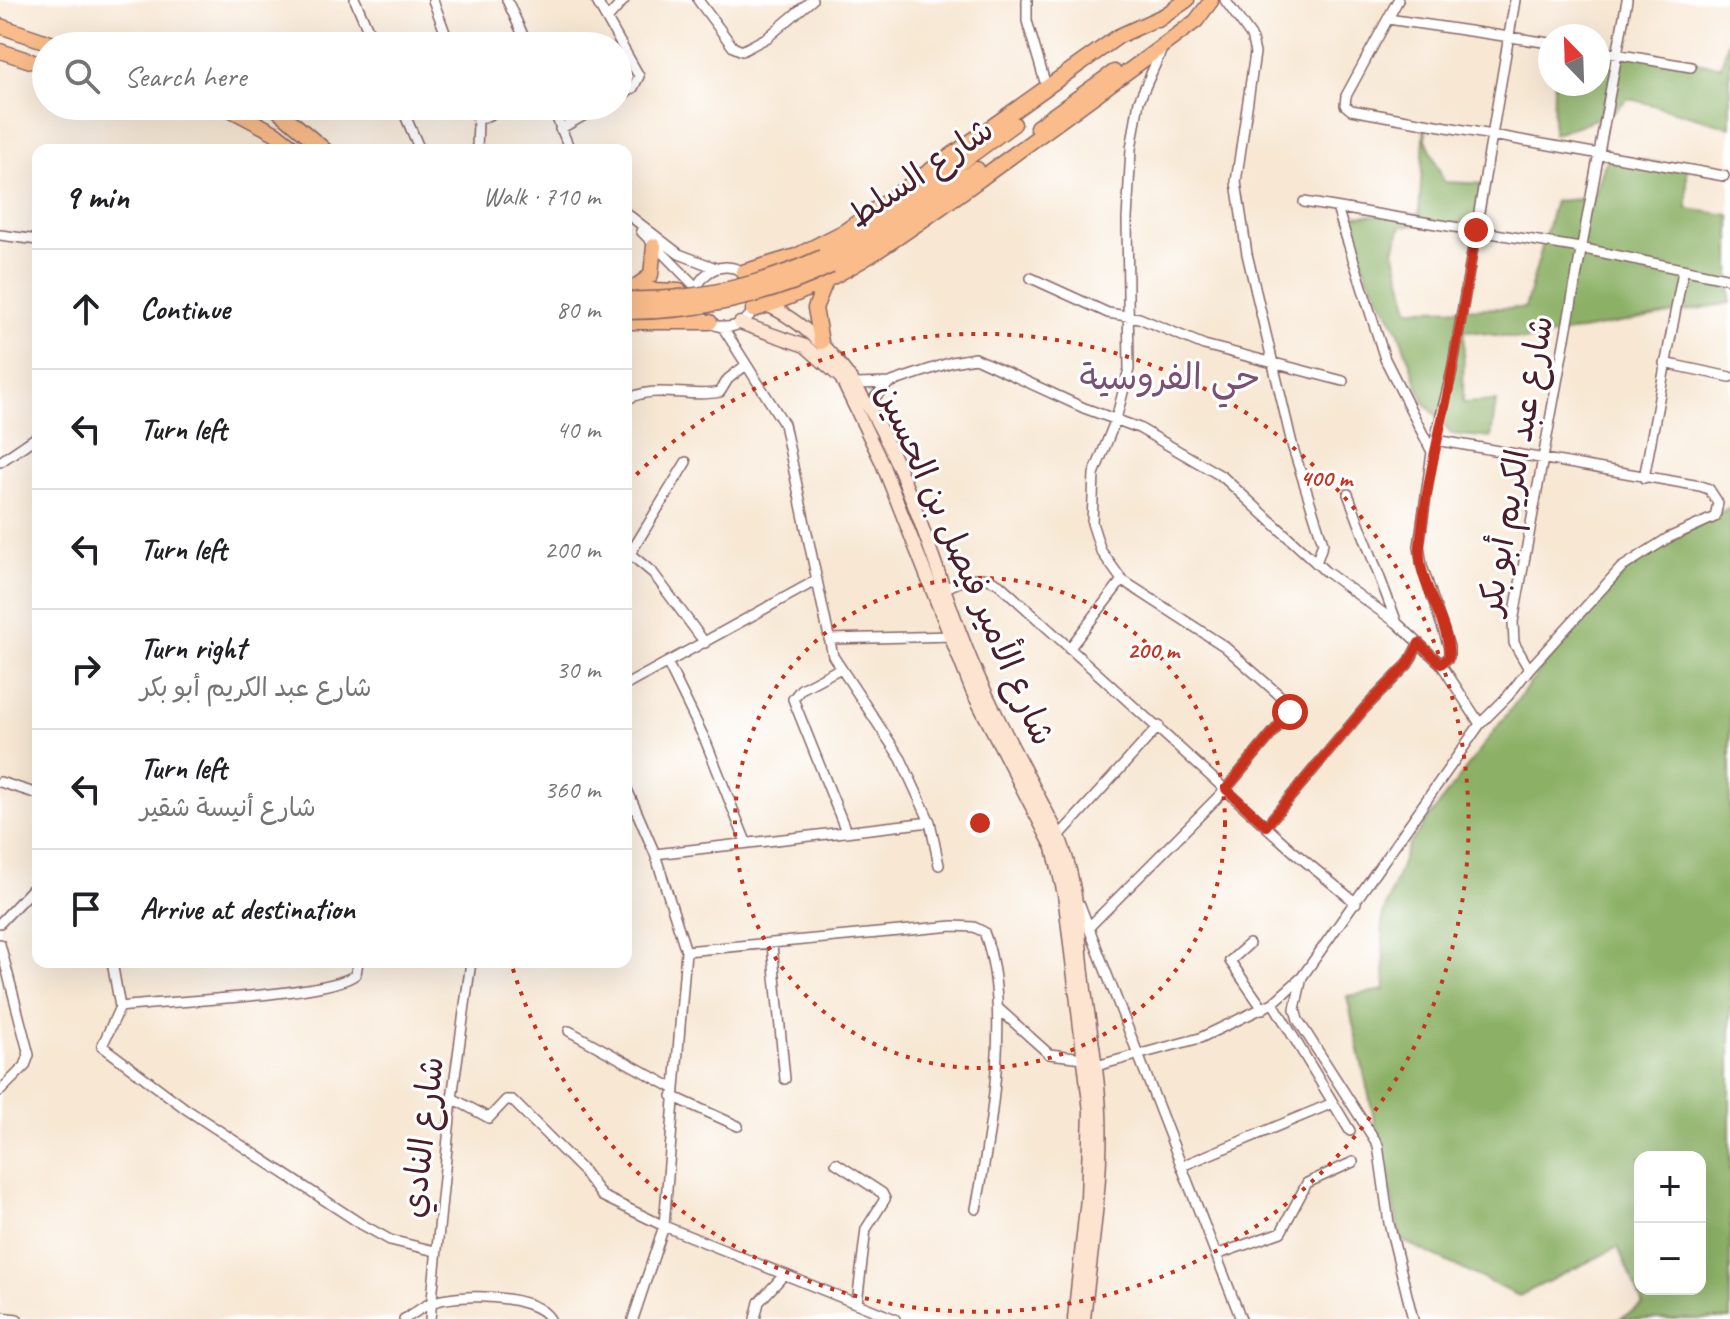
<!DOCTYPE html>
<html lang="en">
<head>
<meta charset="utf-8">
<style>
	:root { --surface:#fff; --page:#f6f6f6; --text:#202124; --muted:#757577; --line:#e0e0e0 }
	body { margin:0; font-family:Caveat,"Playpen Sans Arabic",sans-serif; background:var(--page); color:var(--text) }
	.controls { position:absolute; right:24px; bottom:24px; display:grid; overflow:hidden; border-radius:16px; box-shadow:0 8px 32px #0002 }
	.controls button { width:72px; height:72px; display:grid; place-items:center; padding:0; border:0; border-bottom:2px solid var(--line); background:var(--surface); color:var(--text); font:40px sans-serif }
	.compass { position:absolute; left:1538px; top:24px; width:72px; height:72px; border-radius:50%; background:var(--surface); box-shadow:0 8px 32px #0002; rotate:337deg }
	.stop { position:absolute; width:24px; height:24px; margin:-18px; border:6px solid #c8321e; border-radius:50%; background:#fff }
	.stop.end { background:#c8321e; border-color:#fff; box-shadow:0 2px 8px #0008 }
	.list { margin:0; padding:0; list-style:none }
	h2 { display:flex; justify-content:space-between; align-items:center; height:104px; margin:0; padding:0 32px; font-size:34px }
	h2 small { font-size:26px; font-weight:400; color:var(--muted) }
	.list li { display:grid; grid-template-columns:52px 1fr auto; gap:24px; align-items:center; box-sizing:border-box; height:120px; padding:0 32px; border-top:2px solid var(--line) }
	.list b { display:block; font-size:30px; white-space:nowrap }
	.list p { margin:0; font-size:26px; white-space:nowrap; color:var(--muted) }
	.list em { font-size:26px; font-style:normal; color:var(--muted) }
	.icon { flex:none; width:44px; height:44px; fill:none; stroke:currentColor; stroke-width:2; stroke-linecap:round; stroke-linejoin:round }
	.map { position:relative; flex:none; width:1730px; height:1319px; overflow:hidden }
	.search { position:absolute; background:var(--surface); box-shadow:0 8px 32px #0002; left:32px; top:32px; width:600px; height:88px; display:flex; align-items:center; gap:20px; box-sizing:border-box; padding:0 28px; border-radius:44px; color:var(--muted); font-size:30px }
	.panel { position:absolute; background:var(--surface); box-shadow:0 8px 32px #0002; left:32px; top:144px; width:600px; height:824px; border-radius:16px }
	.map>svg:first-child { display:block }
	.forest { fill:#8cb166; stroke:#6b6848; stroke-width:2; fill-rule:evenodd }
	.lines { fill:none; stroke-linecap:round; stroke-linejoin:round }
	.street-casing { stroke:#876566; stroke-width:12 }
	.secondary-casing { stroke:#876566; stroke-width:15 }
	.primary-casing { stroke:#876566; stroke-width:17 }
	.street { stroke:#fff; stroke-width:9 }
	.secondary { stroke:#fde4d0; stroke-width:12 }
	.primary { stroke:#f9bc8a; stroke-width:14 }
	.primary-bridge-casing { stroke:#876566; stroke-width:17; stroke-linecap:butt }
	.primary-bridge { stroke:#f9bc8a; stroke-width:14 }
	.route { stroke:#c8321e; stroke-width:10 }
	.ring { fill:none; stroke:#c8321e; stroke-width:4; stroke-dasharray:4 8 }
	.labels { text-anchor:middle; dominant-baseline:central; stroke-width:6; stroke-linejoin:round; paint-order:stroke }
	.street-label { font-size:34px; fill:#4a1f2b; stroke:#fff }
	.neighbourhood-label { font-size:36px; fill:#7a5172; stroke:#fff }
	.centre { fill:#c8321e; stroke:#fff; stroke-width:4 }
	.ring-label { font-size:24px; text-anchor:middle; font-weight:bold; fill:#c8321e; stroke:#fff; stroke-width:6; stroke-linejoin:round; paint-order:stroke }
</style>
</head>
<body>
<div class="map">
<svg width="1730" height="1319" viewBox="0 0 1730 1319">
	<rect width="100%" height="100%" fill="#fff"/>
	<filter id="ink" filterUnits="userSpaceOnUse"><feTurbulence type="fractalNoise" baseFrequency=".0125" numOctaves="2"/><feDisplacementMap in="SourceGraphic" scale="16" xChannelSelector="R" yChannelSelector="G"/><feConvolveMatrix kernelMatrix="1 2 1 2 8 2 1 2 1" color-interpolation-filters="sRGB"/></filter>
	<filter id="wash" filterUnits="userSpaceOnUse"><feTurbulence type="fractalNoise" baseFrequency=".006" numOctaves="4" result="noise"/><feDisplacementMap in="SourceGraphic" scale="32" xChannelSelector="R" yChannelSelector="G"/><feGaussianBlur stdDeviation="1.8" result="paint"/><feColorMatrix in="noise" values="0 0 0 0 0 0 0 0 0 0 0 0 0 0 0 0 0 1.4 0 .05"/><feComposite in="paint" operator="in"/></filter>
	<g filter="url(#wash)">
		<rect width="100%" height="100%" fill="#f7e7d3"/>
		<path class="forest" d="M 1730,35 L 1730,127 L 1628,98 L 1614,112 L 1553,135 L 1554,84 L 1598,84 L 1598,48 L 1721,66 Z
			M 1425,123 L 1426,139 L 1444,182 L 1488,184 L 1482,222 L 1401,226 L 1394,250 L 1409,309 L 1525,308 L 1555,201 L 1594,198 L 1608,154 L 1687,168 L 1687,209 L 1730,215 L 1730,303 L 1526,340 L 1464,330 L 1463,403 L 1496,401 L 1491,438 L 1452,434 L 1424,402 L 1398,330 L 1367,275 L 1346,216 L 1419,214 Z
			M 1730,507 L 1730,1319 L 1619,1319 L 1643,1305 L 1618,1247 L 1519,1296 L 1401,1240 L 1347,996 L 1385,990 L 1382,918 L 1408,846 L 1543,666 L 1595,602 L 1637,561 ZM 1640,1157 L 1700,1157 L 1700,1289 L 1640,1289 Z"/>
	</g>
	<g filter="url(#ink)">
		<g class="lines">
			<g class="street-casing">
				<path id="street" d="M 355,0 L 375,46
					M 433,0 L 450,46
					M 507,0 L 528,46
					M 596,0 L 639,76 L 633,88 L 618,97
					M 698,0 L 733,47 L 742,51 L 768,37 L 812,0
					M 1027,0 L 1027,21 L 1047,89
					M 1225,0 L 1251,36 L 1255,53 L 1236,182 L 1247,254 L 1293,448 L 1323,543 L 1316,563
					M 1398,0 L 1346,96 L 1345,105 L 1351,110 L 1724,176
					M 608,18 L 624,0
					M 1388,19 L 1550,43
					M 1598,51 L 1691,67
					M 401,106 L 420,150
					M 472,106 L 478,120
					M 552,106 L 570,150
					M 560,129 L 601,106
					M 477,150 L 478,120 L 509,106
					M 1304,202 L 1580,248 L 1730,279
					M 1337,208 L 1385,359 L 1432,452
					M 626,213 L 679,254 L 716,268
					M 641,231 L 697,288
					M 0,235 L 38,240
					M696 297a30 30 0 1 1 60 0a30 30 0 1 1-60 0Z
					M 1031,278 L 1108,313 L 1139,318 L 1204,345 L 1343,381
					M 722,326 L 784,424 L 833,656 L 901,759 L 930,822 L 939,865
					M 1664,363 L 1730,377
					M 856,384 L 889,383 L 952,362 L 975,358 L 1084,408 L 1139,428 L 1223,477 L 1325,571 L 1397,623 L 1441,664 L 1480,724 L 1508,696 L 1529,669 L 1514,643 L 1513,622 L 1627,0
					M 626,400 C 655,383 688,399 720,392 L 728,379 L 746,365
					M 871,411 L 876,396 L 889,383
					M 1436,440 L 1700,486 L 1709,489 L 1718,503 L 1715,517 L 1668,538 L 1621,568 L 1529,669
					M 0,462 L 38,436
					M 1644,478 L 1683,271
					M 1348,494 L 1397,623
					M 630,554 L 686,462
					M 626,560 L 630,554 L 653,573 L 705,643
					M 944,589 C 962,580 980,572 999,584 L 1294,852 L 1356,903
					M 829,639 L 954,636
					M 1069,649 L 1122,580
					M 668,664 L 706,742 L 746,842
					M 1441,664 L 1449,657 L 1449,647 L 1422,566 L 1419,546 L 1432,452 L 1452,371 L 1515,0
					M 839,669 L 801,689 L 793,699 L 846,831
					M 626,685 L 817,580
					M 0,782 L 38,794
					M 626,787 L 655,854 L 686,951 L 664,1226 L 895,1319
					M 1266,826 L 1364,709 L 1408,664 L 1419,643
					M 1059,836 L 1159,726
					M 655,854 L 930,822
					M 1080,905 L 1241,1319
					M 0,923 L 38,883
					M 1089,927 L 1226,789 L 1290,712 L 1286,701 L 1224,646 L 1122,580 L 1101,551 L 1092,523 L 1094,474 L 1116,419 L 1129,369 L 1127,219 L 1131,149 L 1139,101 L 1162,49
					M 0,944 L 29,1055 L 25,1066 L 0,1091
					M 1249,944 L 1230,961 L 1263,1009
					M 772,945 L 785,1079
					M 686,951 L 953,926 L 974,927 L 984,932 C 1012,1005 991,1132 976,1209
					M 112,962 L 120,1007
					M 358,962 L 356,974 C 333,996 162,1001 120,1007 L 102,1046 L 186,1109 L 361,1224 L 390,1240 L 435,1251
					M 1302,977 L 1295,1009 L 1298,1020 L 1378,1145 L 1389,1223 L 1413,1319
					M 1273,1003 L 1302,977 L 1480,724
					M 999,1009 L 1049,1054 L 1084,1058
					M 569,1031 L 673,1088
					M 1096,1066 L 1200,1038 L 1273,1003 L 1350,1131
					M 672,1096 L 738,1126
					M 452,1098 L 489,1118 L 506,1100 L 512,1100 L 583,1171 L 602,1196 L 664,1226 L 633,1319
					M 836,1163 L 882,1193 L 885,1199 L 866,1229 L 857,1303
					M 1184,1165 L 1333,1103
					M 1216,1255 L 1281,1232 L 1307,1183 L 1353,1162
					M 0,1317 L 17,1319
					M 404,1319 C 413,1315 421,1307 431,1303 C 456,1293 534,1293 550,1319
					M 430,1319 L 452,1098 L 471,962
					M 755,1319 L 759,1302 L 784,1275"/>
			</g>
			<g class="secondary-casing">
				<path id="secondary" d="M 762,303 C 887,355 924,553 974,667 C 999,725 1031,780 1059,836 C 1079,888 1077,920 1083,973 C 1088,1020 1098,1066 1100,1112 C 1103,1181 1091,1251 1084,1319
					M 740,323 L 805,346 L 841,378 L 881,461 L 972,691 L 1053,848 L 1064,894 L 1090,1111 L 1087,1198 L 1074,1319"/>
			</g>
			<g class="primary-casing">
				<path id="primary" d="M 1158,20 L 1187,0
					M 0,26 L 59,46
					M 0,51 L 46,66
					M 224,106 L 275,133 L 297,150
					M 273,106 L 325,150
					M 1037,127 L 1114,72
					M 822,257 L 885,218 L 1014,124
					M 831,266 L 977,169
					M 743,272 L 796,256 L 845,231 L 1119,36 L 1165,15
					M 626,289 L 680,291
					M 631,290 L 651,275 L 654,246
					M 753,310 C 838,285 908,231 979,180 C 1051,127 1124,75 1196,21 L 1211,1
					M 626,322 L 710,322
					M 821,342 L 815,308 L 826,281"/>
			</g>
			<use href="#street" class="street"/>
			<use href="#secondary" class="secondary"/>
			<use href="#primary" class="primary"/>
			<g class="primary-bridge-casing">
				<path id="primary-bridge" d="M 626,299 C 693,301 761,285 822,257
					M 626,312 C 696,312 768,297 831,266"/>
			</g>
			<use href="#primary-bridge" class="primary-bridge"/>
		</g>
	</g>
	<g class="lines" filter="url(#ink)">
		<path class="route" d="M 1290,712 L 1226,789 L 1266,826 L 1364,709 L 1408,664 L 1419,643 L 1441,664 L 1449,657 C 1450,619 1416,584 1420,545 C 1424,498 1435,452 1445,406 C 1457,348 1466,289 1476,230"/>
	</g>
	<g class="ring">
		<circle cx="980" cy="823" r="245"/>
		<path d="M628 483A489 489 0 1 1 512 966"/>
	</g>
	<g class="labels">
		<g class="street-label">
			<text transform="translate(920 172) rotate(-34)">شارع السلط</text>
			<text transform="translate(1515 465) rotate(-80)">شارع عبد الكريم أبو بكر</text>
			<text transform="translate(966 564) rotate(66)">شارع الأمير فيصل بن الحسين</text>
			<text transform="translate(422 1137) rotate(-83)">شارع النادي</text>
		</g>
		<g class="neighbourhood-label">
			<text x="1170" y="377">حي الفروسية</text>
		</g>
	</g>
	<circle cx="980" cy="823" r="12" class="centre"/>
	<g class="ring-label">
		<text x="1326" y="486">400 m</text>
		<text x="1153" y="658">200 m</text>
	</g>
</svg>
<div class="controls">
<button>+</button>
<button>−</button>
</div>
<svg class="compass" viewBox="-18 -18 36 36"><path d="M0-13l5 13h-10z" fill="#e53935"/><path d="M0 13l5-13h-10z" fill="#757577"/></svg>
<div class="stop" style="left:1290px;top:712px"></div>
<div class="stop end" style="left:1476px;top:230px"></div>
<div class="search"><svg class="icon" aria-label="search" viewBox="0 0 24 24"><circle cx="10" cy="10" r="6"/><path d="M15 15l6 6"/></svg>Search here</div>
<section class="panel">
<h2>9 min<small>Walk · 710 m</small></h2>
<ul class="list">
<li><svg class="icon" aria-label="ahead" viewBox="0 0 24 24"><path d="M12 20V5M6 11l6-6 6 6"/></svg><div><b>Continue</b></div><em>80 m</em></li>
<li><svg class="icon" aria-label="left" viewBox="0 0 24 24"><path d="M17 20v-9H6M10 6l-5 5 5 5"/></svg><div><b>Turn left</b></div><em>40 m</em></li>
<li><svg class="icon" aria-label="left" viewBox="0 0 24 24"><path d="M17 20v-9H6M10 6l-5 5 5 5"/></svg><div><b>Turn left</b></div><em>200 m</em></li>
<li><svg class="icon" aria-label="right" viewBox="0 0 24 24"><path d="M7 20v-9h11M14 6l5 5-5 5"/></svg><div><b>Turn right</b><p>شارع عبد الكريم أبو بكر</p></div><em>30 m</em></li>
<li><svg class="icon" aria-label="left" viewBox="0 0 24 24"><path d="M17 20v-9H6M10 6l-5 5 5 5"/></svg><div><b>Turn left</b><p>شارع أنيسة شقير</p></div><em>360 m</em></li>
<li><svg class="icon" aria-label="arrive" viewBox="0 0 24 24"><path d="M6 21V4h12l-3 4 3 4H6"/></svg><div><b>Arrive at destination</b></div></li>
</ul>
</section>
</div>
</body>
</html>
